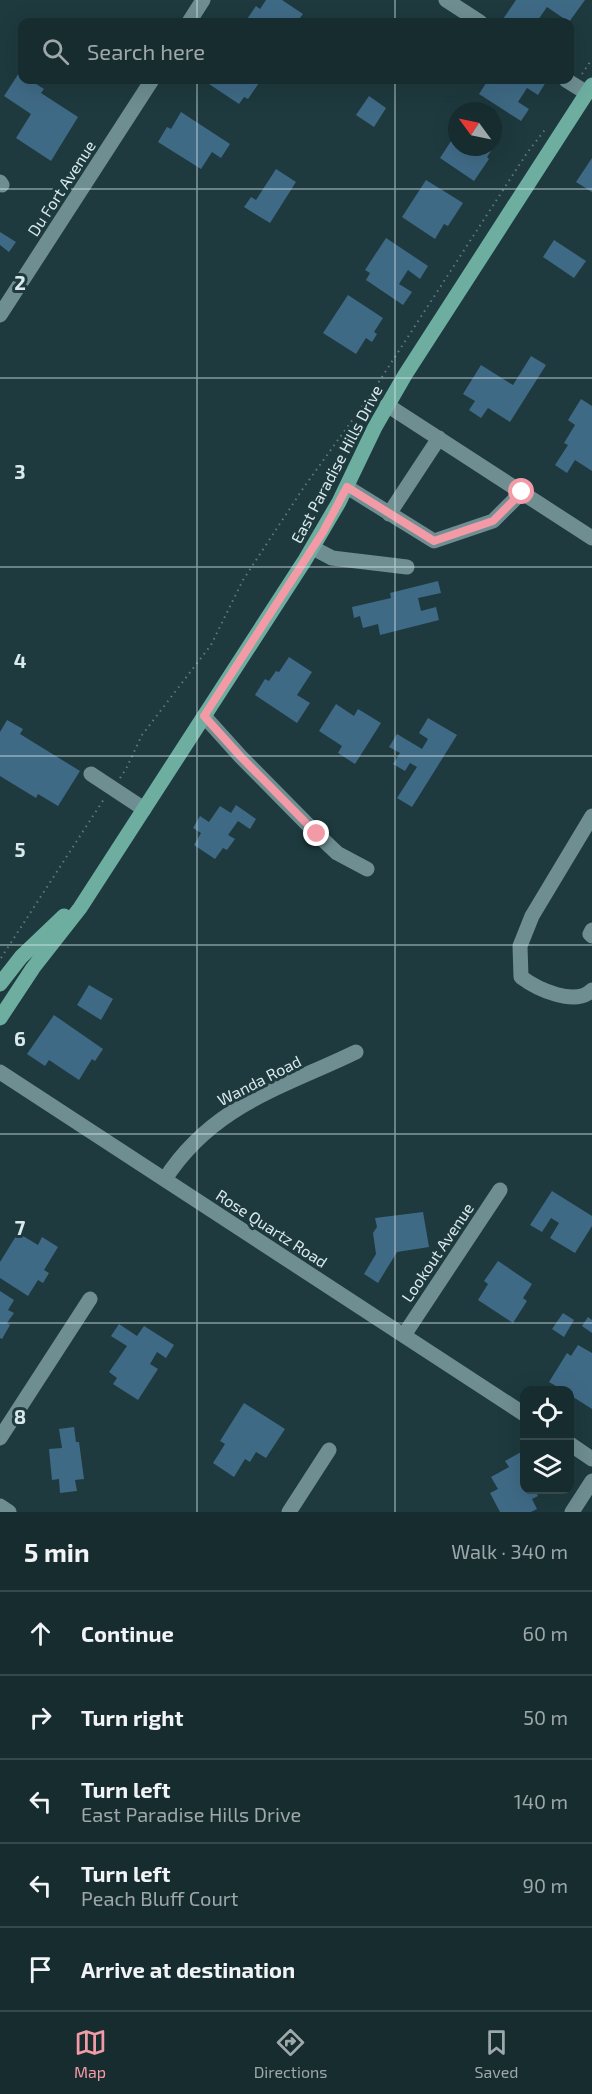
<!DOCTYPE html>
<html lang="en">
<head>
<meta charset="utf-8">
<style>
	:root { --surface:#162c2e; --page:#23383a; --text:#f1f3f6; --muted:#9ea7aa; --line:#35484a; --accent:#f39aa7 }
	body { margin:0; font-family:"Exo 2",sans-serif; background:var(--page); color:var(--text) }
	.controls { position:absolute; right:18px; bottom:18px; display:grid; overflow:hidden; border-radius:12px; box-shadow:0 6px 24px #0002 }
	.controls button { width:54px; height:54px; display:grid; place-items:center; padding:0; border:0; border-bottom:2px solid var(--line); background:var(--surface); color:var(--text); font:30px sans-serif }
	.compass { position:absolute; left:448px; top:102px; width:54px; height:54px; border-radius:50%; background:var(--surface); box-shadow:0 6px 24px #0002; rotate:303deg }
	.stop { position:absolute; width:18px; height:18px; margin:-14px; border:4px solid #f39aa7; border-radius:50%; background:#fff }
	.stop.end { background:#f39aa7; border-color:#fff; box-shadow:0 2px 6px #0008 }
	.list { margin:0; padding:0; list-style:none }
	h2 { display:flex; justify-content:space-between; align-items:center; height:78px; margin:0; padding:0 24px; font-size:26px }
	h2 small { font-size:20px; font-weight:400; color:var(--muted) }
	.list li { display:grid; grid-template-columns:39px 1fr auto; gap:18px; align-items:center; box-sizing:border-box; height:84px; padding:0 24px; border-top:2px solid var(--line) }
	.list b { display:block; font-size:22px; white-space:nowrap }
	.list p { margin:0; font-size:20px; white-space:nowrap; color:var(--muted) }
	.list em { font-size:20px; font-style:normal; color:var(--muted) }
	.icon { flex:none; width:33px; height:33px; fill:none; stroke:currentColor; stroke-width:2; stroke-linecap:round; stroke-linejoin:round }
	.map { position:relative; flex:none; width:592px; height:1512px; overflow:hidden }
	.search { position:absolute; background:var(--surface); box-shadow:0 6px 24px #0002; left:18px; right:18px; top:18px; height:66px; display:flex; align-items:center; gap:15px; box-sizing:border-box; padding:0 21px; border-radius:12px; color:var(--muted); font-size:22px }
	.sheet { height:498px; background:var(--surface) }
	nav { display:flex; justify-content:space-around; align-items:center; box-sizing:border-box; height:84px; border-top:2px solid var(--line); background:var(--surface); font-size:16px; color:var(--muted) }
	nav a { display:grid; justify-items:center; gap:3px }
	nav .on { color:var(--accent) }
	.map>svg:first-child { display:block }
	.building { fill:#3f6a86 }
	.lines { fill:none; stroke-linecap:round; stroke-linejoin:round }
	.path { stroke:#61797c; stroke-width:2; stroke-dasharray:1.5 4.5; stroke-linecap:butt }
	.minor { stroke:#6f8e92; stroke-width:15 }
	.major { stroke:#6daea0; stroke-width:15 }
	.route { stroke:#f39aa7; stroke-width:8 }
	.grid { fill:none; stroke:#d9e9eb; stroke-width:1.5; stroke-opacity:0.55 }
	.labels { text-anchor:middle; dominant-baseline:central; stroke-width:6; stroke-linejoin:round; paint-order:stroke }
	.street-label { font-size:16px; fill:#d9e9eb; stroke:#1e3a3e }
	.grid-label { font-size:20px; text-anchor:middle; font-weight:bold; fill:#d9e9eb; stroke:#1e3a3e; stroke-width:6; stroke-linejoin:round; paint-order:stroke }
</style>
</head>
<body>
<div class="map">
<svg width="592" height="1512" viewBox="0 0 592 1512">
	<rect width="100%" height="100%" fill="#1e3a3e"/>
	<path class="building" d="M 266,0 L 282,0 L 303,14 L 297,22 L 245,22 L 256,6 L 260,9 Z
		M 516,0 L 585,0 L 569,22 L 547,7 L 538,20 L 541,22 L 501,22 Z
		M 19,73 L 22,75 L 22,80 L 30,80 L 44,89 L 41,93 L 78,117 L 51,161 L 16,138 L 31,114 L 4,96 Z
		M 203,80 L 261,80 L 248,99 L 244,97 L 239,104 Z
		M 488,80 L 542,80 L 546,82 L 538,95 L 527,88 L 518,102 L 529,109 L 521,121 L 479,94 Z
		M 369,96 L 386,108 L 374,127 L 356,115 Z
		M 181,112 L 230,144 L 221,158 L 212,152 L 201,169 L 158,142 L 167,127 L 171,129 Z
		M 457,132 L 457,147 L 493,147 L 493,139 L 497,142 L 487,157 L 489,159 L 474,181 L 440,158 Z
		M 592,158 L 592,192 L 576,182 Z
		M 276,169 L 296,182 L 270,223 L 244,207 L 251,197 L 256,200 Z
		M 426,180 L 463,203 L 448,226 L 444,224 L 435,239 L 402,217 Z
		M 0,232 L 16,242 L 9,252 L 0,245 Z
		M 386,238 L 428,266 L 420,279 L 408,270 L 399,284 L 412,292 L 403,305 L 366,280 L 370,273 L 365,270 Z
		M 554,240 L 586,261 L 574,278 L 543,257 Z
		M 348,295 L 383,318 L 374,332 L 377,334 L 372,342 L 366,338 L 356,354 L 323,333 Z
		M 531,356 L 546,365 L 510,422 L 488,408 L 481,418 L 469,410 L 475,401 L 463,394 L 481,365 L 513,385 Z
		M 581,399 L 592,406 L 592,471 L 575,460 L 567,473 L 555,465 L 568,445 L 564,443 L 575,425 L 568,420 Z
		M 438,581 L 441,593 L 418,598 L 421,611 L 436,607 L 439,620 L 380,635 L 378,624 L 363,628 L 360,616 L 354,618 L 352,607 L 391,598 L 390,593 Z
		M 289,657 L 312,672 L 297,695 L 310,703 L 297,723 L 255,695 L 265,679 L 269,681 L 276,671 L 279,672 Z
		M 336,704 L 354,716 L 358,709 L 381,723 L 355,764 L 338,753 L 342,746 L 319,731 Z
		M 428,718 L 457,735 L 412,807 L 397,798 L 417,767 L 410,763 L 405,771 L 393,764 L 400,753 L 389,747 L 397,734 L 422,749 L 428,739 L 419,733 Z
		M 7,720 L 23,729 L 20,734 L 80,771 L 58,806 L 38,794 L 36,798 L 0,776 L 0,732 Z
		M 236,805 L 256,819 L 250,829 L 238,821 L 228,835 L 235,839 L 227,850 L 223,848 L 215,859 L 194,845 L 201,833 L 193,828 L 200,816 L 209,822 L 220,806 L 231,813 Z
		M 89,985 L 113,999 L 101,1020 L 77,1005 Z
		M 54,1015 L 103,1049 L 95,1061 L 92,1059 L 79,1080 L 49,1060 L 45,1066 L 27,1054 Z
		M 552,1191 L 592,1216 L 592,1226 L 575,1253 L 550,1238 L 559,1223 L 551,1218 L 542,1232 L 530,1225 Z
		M 423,1212 L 429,1247 L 397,1252 L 378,1283 L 364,1274 L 376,1254 L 373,1233 L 377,1227 L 375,1218 Z
		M 18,1233 L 38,1245 L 42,1237 L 58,1247 L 44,1270 L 49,1273 L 43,1283 L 38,1280 L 28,1296 L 0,1278 L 0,1262 Z
		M 498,1261 L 532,1284 L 523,1298 L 527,1301 L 513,1323 L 478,1300 L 488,1284 L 484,1281 Z
		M 0,1291 L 14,1300 L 8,1310 L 14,1313 L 7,1323 L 10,1325 L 2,1339 L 0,1338 Z
		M 563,1313 L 574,1320 L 564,1337 L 552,1329 Z
		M 588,1317 L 592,1320 L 592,1333 L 582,1326 Z
		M 119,1324 L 137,1336 L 144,1326 L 174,1345 L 166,1358 L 157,1352 L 150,1364 L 158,1369 L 138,1400 L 113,1384 L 117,1378 L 109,1372 L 127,1346 L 111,1336 Z
		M 578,1345 L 592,1353 L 592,1409 L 570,1395 L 570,1390 L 563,1390 L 549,1382 L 567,1353 L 571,1356 Z
		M 244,1403 L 285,1429 L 266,1458 L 256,1452 L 250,1462 L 245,1459 L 234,1477 L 213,1463 L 225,1444 L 220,1441 Z
		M 74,1427 L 76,1442 L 79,1442 L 84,1479 L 75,1480 L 77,1491 L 60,1493 L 59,1479 L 52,1480 L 49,1449 L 62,1448 L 59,1429 Z
		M 523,1451 L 524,1490 L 535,1490 L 538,1496 L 532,1499 L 537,1509 L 531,1512 L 500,1512 L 490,1493 L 498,1489 L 491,1477 L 509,1467 L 505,1461 Z"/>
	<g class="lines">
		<path class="path" d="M 582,74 L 592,59
			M 120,778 L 126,769 L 142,735 L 211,645 L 243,580 L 304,487 L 369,397 L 527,153 L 547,127
			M 1,958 L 104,799"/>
		<path class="minor" d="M 446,0 L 480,22
			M 189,22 L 203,0
			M 566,80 L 587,93
			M 0,182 L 2,185
			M 0,315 L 152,80
			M 387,405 L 592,538
			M 347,487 L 434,541 L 493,521 L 522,492
			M 389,514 L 439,438
			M 313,548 L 332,558 L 407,567
			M 204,716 L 241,757 L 317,834 L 337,853 L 367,869
			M 91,774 L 144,809
			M 592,816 L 532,916 L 520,946 L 521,977 C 537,989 575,1007 592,990
			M 592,930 L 590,934 L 592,936
			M 0,1072 L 524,1414
			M 165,1179 C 213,1105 281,1088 356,1052
			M 404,1335 L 500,1190
			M 0,1438 L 90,1299
			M 570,1444 L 592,1459
			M 0,1506 L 9,1512
			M 289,1512 L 329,1450
			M 572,1512 L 592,1481"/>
		<path class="major" d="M 0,984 L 21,957 L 64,916
			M 0,1018 L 33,968 L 80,908 L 305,560 L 339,502 L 375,427 L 405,375 L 592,85"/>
	</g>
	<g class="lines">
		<path class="route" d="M 317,834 L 241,757 L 204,716 L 323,532 L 347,487 L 434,541 L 493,521 L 522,492"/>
	</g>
	<path class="grid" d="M 197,0 L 197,22M 395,0 L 395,22M 197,80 L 197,1512M 395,80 L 395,1512M 0,189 L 592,189M 0,378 L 592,378M 0,567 L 592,567M 0,756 L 592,756M 0,945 L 592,945M 0,1134 L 592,1134M 0,1323 L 592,1323"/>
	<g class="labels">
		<g class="street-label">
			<text transform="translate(61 188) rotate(-57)">Du Fort Avenue</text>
			<text transform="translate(336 464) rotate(-62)">East Paradise Hills Drive</text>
			<text transform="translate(259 1080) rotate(-27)">Wanda Road</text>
			<text transform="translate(272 1228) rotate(33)">Rose Quartz Road</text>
			<text transform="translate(437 1252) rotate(-56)">Lookout Avenue</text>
		</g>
	</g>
	<g class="grid-label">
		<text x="20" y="290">2</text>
		<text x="20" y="479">3</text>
		<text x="20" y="668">4</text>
		<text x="20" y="857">5</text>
		<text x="20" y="1046">6</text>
		<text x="20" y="1235">7</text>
		<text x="20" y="1424">8</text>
	</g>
</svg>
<div class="controls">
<button><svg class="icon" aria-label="locate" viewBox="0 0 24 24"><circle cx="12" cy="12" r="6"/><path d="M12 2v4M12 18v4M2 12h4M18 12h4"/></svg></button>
<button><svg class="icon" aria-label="layers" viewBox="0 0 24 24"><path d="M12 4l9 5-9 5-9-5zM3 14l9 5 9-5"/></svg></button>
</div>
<svg class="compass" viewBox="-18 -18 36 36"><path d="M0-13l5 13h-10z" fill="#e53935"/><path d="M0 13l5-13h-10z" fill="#9ea7aa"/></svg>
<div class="stop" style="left:522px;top:492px"></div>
<div class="stop end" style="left:317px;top:834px"></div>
<div class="search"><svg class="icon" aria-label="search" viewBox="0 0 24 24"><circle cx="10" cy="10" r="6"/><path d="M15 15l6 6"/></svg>Search here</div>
</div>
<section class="sheet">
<h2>5 min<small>Walk · 340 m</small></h2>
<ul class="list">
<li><svg class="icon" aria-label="ahead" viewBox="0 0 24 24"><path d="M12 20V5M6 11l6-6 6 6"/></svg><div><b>Continue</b></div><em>60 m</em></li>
<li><svg class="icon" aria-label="right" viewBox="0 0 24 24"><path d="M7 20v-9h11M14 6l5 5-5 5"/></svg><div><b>Turn right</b></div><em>50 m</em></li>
<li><svg class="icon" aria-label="left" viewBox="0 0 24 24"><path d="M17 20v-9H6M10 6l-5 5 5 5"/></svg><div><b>Turn left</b><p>East Paradise Hills Drive</p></div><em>140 m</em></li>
<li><svg class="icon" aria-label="left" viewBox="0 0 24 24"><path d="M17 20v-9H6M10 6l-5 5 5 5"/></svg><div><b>Turn left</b><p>Peach Bluff Court</p></div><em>90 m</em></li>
<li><svg class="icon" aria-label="arrive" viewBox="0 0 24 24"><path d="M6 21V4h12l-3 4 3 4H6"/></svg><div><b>Arrive at destination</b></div></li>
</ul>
</section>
<nav>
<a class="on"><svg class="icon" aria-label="map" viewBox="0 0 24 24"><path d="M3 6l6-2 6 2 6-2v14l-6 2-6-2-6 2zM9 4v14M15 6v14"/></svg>Map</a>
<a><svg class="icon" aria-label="directions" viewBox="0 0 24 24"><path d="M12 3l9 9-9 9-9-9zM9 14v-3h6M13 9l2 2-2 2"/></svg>Directions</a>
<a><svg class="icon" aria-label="saved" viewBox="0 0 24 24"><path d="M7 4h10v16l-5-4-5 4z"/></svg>Saved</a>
</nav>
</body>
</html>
